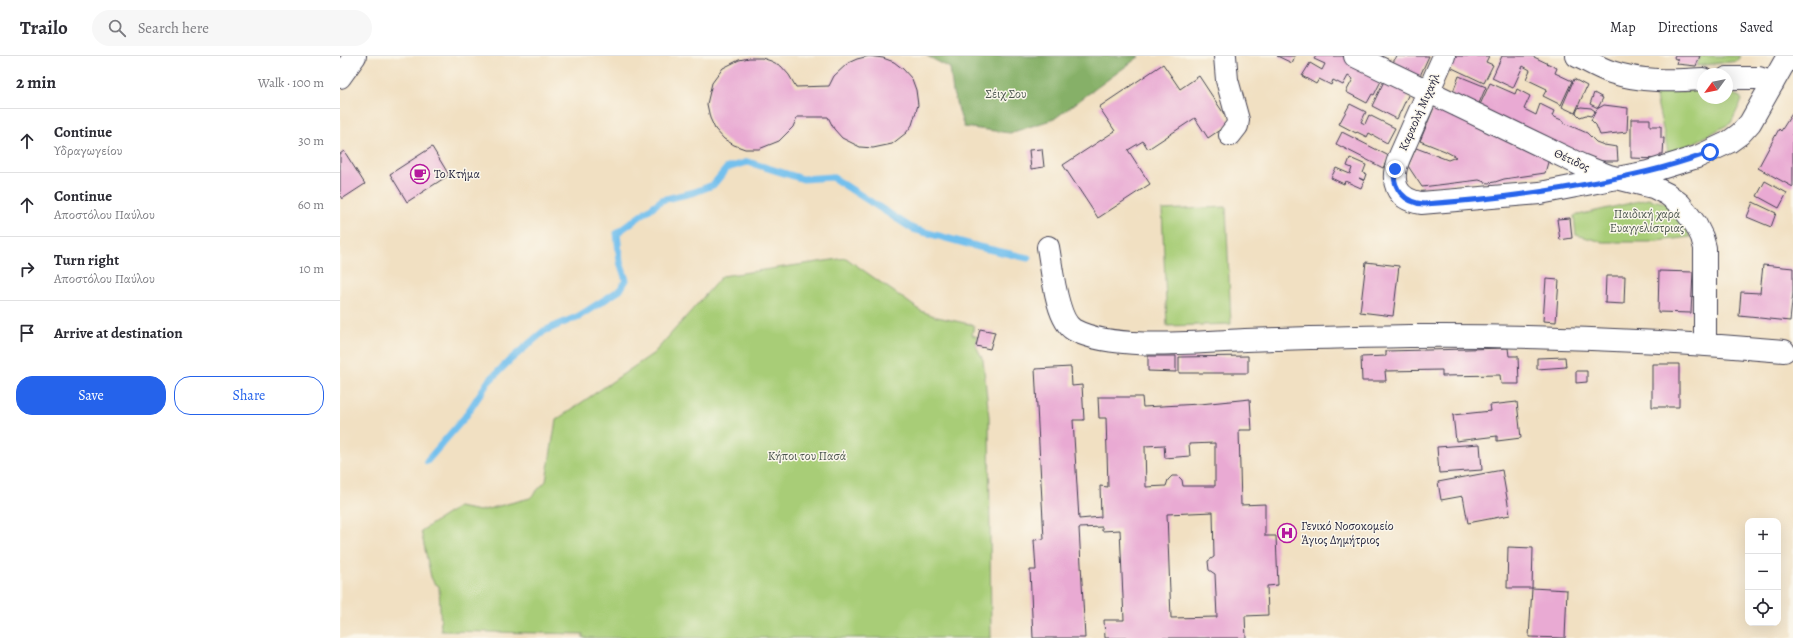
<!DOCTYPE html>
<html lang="en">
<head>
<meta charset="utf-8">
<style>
	:root { --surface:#fff; --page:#f7f7f7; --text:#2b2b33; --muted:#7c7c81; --line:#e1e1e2; --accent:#2563eb }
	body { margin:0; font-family:Alegreya,serif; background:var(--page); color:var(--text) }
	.controls { position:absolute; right:12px; bottom:12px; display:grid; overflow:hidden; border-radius:8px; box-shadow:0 4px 16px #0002 }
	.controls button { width:36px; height:36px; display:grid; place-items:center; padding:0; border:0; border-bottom:1px solid var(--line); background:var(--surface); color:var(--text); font:20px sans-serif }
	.compass { position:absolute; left:1357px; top:12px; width:36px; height:36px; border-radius:50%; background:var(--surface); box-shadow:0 4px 16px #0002; rotate:237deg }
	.stop { position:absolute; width:12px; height:12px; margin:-9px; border:3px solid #2563eb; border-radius:50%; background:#fff }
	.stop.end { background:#2563eb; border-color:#fff; box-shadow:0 1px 4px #0008 }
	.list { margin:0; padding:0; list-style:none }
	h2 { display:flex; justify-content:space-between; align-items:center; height:52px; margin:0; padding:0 16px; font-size:17px }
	h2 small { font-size:13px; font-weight:400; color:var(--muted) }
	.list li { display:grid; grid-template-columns:26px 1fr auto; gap:12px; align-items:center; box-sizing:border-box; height:64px; padding:0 16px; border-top:1px solid var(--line) }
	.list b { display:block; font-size:15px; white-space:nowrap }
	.list p { margin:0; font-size:13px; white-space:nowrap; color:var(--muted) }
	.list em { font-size:13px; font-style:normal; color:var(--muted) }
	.actions { display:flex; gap:8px; padding:12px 16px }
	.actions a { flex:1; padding:9px 0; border:1px solid var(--accent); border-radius:16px; text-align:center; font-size:14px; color:var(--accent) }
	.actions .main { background:var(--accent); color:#fff }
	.icon { flex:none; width:22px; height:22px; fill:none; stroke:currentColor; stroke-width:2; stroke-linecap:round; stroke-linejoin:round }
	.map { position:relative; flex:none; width:1453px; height:582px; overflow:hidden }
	header { display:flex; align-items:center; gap:24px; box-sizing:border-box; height:56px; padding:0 20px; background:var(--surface); border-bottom:1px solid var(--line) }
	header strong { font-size:19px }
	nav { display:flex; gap:22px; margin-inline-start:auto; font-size:14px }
	.search { width:280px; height:36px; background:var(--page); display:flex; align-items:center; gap:10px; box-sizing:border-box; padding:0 14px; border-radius:22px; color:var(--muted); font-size:15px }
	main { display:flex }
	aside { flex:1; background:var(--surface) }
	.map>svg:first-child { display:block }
	.green { fill:#a8cd77; stroke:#657859 }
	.forest { fill:#86b068; stroke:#546952 }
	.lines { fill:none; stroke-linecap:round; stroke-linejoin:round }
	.stream { stroke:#73c0ed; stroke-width:7 }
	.building { fill:#e9aad3; fill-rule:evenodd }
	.minor-casing { stroke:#413e4f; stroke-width:24 }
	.major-casing { stroke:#413e4f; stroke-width:24 }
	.minor { stroke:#fff; stroke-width:22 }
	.major { stroke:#fff; stroke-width:22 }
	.route { stroke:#2563eb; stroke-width:5 }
	.labels { text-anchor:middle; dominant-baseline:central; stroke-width:3; stroke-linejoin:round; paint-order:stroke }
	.park-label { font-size:12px; fill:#4a554d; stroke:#fbf7ec }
	.street-label { font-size:12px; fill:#22223b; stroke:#fbf7ec }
	.poi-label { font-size:12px; fill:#22223b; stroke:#fbf7ec; text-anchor:start }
</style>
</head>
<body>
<header>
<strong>Trailo</strong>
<div class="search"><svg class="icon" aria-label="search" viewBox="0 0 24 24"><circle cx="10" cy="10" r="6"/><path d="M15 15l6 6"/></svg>Search here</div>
<nav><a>Map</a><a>Directions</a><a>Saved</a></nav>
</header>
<main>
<aside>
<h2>2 min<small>Walk · 100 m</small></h2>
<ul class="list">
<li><svg class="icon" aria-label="ahead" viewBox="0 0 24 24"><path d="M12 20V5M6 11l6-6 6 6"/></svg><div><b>Continue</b><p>Υδραγωγείου</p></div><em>30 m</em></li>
<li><svg class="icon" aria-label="ahead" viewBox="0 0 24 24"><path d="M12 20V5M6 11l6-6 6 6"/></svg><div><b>Continue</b><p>Αποστόλου Παύλου</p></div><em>60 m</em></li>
<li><svg class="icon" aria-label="right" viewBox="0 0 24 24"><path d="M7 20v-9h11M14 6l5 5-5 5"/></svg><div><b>Turn right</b><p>Αποστόλου Παύλου</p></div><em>10 m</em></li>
<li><svg class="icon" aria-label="arrive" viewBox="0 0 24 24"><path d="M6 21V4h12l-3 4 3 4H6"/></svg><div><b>Arrive at destination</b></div></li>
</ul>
<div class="actions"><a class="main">Save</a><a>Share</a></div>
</aside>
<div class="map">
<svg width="1453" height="582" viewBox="0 0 1453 582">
	<rect width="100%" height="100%" fill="#fbf7ec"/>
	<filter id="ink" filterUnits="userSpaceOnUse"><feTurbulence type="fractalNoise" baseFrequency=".025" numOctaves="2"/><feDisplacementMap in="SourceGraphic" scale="8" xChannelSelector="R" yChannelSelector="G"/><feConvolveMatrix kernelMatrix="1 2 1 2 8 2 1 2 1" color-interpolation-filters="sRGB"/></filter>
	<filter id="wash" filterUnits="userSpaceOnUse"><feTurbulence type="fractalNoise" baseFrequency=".012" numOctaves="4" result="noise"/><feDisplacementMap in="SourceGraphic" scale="16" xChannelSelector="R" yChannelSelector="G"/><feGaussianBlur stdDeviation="0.9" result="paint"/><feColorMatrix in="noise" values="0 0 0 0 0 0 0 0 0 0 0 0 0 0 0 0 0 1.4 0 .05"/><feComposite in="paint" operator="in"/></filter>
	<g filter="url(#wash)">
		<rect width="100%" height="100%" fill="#f1e0c2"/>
		<path class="green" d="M 1360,0 L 1401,0 L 1398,5 L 1356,10 Z
			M 1363,34 L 1363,42 L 1387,42 L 1387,35 L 1400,41 L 1402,44 L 1391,67 L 1329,100 L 1315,37 Z
			M 1308,143 L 1330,148 L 1351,181 L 1309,186 L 1263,186 L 1236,179 L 1234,160 Z
			M 886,151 L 891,268 L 827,270 L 822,154 Z
			M 506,202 L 581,255 L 597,261 L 634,269 L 632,279 L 638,281 L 636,290 L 643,304 L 649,361 L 651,582 L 243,582 L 243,578 L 101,575 L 99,530 L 94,527 L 91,521 L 81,475 L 118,451 L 140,455 L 190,442 L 206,425 L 216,364 L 314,297 L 382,220 Z"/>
		<path class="forest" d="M 587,0 L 800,0 L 714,63 L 670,77 L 624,71 L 613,37 L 610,12 Z"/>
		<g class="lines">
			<path class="stream" d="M 87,405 L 125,361 L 148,326 L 170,304 L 204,275 L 239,260 L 280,234 L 286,224 L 280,206 L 277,177 L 322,144 L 355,136 L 373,129 L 387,112 L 408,106 L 463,123 L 492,121 L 573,173 L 639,191 L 688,202"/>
		</g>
		<g id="blocks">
			<path class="building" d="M 529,0 L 543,2 L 554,6 L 563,13 L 572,23 L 576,34 L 578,49 L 572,69 L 566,77 L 552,88 L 533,92 L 520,91 L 502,82 L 494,73 L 488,61 L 457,61 L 453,71 L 439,85 L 419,93 L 405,93 L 394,89 L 384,83 L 375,73 L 370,62 L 367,48 L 372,27 L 383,12 L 399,4 L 409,2 L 422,2 L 431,5 L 441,10 L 449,19 L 456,31 L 489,30 L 494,20 L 508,7 L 517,3 Z
				M 937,0 L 955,0 L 952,7 Z
				M 976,0 L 1012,0 L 1045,17 L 1034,39 L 1032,38 L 1027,47 L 1006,36 L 1013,23 L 1008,20 L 1003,29 L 993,24 L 991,29 L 979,23 L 976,28 L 962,20 L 970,7 L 982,14 L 985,8 L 974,3 Z
				M 1057,0 L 1089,0 L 1079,22 L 1053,6 Z
				M 1116,0 L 1149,0 L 1146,6 L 1153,9 L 1144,27 L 1110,11 Z
				M 1162,0 L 1192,0 L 1217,12 L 1215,17 L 1232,25 L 1221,49 L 1203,40 L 1207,33 L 1186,23 L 1190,14 L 1183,10 L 1173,32 L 1152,22 Z
				M 1335,0 L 1360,0 L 1356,10 L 1337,8 L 1338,4 L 1334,2 Z
				M 823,8 L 840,33 L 859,20 L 890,67 L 868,82 L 855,62 L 808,93 L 803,85 L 788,94 L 810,128 L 758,162 L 723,109 L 775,75 L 759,51 Z
				M 1047,19 L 1072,31 L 1057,63 L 1032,50 Z
				M 1119,20 L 1146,31 L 1137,52 L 1111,41 Z
				M 1234,23 L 1247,30 L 1235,57 L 1222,51 Z
				M 1150,27 L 1175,38 L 1177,33 L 1190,40 L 1184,53 L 1196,59 L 1200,48 L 1214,55 L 1212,60 L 1224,65 L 1224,67 L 1247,77 L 1256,86 L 1264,89 L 1277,91 L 1278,105 L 1252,105 L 1138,53 Z
				M 1254,37 L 1263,42 L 1258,52 L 1250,48 Z
				M 1010,48 L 1026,56 L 1021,66 L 1025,68 L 1029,59 L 1055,72 L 1047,87 L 1029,77 L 1027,81 L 1017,76 L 1016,77 L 999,68 Z
				M 1095,49 L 1210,99 L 1205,117 L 1164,123 L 1155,126 L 1148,127 L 1139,124 L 1082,131 L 1068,110 L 1076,92 L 1108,104 L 1116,101 L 1105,95 L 1080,85 Z
				M 1264,49 L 1288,52 L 1287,76 L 1260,79 L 1256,69 L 1251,64 L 1257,53 Z
				M 1241,51 L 1251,52 L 1255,55 L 1251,60 L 1246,59 L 1240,61 L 1236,57 L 1238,52 Z
				M 1453,56 L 1453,131 L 1418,112 L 1439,73 L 1441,75 Z
				M 1291,63 L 1310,63 L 1310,70 L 1321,70 L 1321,82 L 1324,82 L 1323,98 L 1320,98 L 1320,103 L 1291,102 Z
				M 1002,76 L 1049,100 L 1043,112 L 996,88 Z
				M 92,91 L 109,119 L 67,146 L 50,118 Z
				M 702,93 L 704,111 L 691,113 L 689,94 Z
				M 4,95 L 25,128 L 2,143 L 0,140 L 0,98 Z
				M 1010,102 L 1026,109 L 1023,117 L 1026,118 L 1024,124 L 1019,122 L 1024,125 L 1021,132 L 1005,125 L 1004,128 L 991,122 L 996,112 L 1010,118 L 1012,112 L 1007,110 Z
				M 1425,125 L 1447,137 L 1439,152 L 1417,140 Z
				M 1413,146 L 1436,157 L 1431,171 L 1407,161 Z
				M 1230,162 L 1232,182 L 1220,184 L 1217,163 Z
				M 1026,206 L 1059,210 L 1053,260 L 1020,256 Z
				M 1423,209 L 1453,212 L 1453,237 L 1450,265 L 1399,260 L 1401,236 L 1420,237 Z
				M 1319,215 L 1353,216 L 1351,257 L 1318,256 Z
				M 1266,220 L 1285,220 L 1284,248 L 1265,247 Z
				M 1206,223 L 1219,224 L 1216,266 L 1203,265 Z
				M 640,273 L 655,276 L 650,293 L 636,290 Z
				M 1168,292 L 1169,300 L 1178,300 L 1179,328 L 1161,328 L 1160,319 L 1102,320 L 1102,314 L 1045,315 L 1046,325 L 1022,325 L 1021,301 L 1046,300 L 1046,295 Z
				M 808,300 L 836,300 L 836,316 L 808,315 Z
				M 908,300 L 908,317 L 839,317 L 839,301 Z
				M 1225,301 L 1226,311 L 1197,313 L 1197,302 Z
				M 1312,308 L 1339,308 L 1339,351 L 1312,351 Z
				M 731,311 L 732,330 L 742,329 L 744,364 L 733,364 L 739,463 L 761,461 L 760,430 L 768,431 L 766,362 L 759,362 L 758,341 L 802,341 L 803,351 L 860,348 L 910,343 L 912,374 L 899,374 L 901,449 L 925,448 L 925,480 L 936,480 L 938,529 L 927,530 L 928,559 L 905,560 L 906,582 L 765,582 L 764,564 L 784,564 L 780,474 L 762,475 L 762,471 L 739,472 L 745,582 L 693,582 L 690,514 L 696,514 L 694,484 L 704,483 L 695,313 ZM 875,387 L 875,430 L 843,430 L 842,424 L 838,420 L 832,420 L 828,424 L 826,430 L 806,431 L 805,390 L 824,389 L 825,402 L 850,400 L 849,388 ZM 873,456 L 874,501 L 868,505 L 869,514 L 875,518 L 877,561 L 831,562 L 827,458 Z
				M 1236,315 L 1247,315 L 1247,326 L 1236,327 Z
				M 1177,346 L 1181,382 L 1157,385 L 1157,380 L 1116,385 L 1113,359 L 1151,355 L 1150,349 Z
				M 1140,388 L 1142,414 L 1099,417 L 1097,391 Z
				M 1162,414 L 1170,459 L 1128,467 L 1123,440 L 1101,444 L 1098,426 Z
				M 1168,491 L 1193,492 L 1192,532 L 1167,532 Z
				M 1192,532 L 1227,534 L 1225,582 L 1189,581 Z"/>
		</g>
	</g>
	<g filter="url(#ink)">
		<use href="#blocks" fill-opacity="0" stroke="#413e4f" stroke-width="1"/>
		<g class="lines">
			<g class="minor-casing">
				<path id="minor" d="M 885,0 L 887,24 L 898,64 L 897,70 L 890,79
					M 1015,0 L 1241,109 L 1269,120 L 1313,131 L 1327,138 L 1340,148 L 1356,169 L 1362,181 L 1365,192 L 1365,288
					M 1104,0 L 1059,102 C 1050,125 1055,143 1081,147 L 1200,137 L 1308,116 L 1357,101 L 1389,86 L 1400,78 L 1410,67 L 1448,0
					M 1237,0 C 1248,5 1259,12 1271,16 C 1301,26 1332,25 1363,23
					M 1387,22 L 1419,22 L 1433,27
					M 708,191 C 712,212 716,264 734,274 C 773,295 861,286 905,284 C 960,282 1015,281 1070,280 C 1195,279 1320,284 1444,295"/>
			</g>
			<g class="major-casing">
				<path id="major" d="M 0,21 L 15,0"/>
			</g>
			<use href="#minor" class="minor"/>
			<use href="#major" class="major"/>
		</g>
	</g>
	<g class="lines" filter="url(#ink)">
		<path class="route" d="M 1055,113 C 1051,132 1065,147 1084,148 C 1144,144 1203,137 1262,125 C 1299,118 1335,110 1370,96"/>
	</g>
	<defs>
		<g id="cafe-ring" transform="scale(1)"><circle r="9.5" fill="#fbf7ec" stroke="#b5179e" stroke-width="1.5"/><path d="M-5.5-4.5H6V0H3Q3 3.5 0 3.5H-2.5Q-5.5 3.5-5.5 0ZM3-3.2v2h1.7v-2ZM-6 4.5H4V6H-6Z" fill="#b5179e"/></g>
		<g id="hospital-ring" transform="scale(1)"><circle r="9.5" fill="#fbf7ec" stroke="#b5179e" stroke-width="1.5"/><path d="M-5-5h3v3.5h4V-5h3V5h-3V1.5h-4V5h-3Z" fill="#b5179e"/></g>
	</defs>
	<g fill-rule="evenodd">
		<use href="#cafe-ring" x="80" y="118"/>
		<use href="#hospital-ring" x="947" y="477"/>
	</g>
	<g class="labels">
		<g class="park-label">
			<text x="666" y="38">Σέιχ Σου</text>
			<text x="1307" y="158">Παιδική χαρά<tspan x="1307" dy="14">Ευαγγελίστριας</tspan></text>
			<text x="467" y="400">Κήποι του Πασά</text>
		</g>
		<g class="street-label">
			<text transform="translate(1079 56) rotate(-66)">Καραολή Μιχαήλ</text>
			<text transform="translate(1232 104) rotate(25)">Θέτιδος</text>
		</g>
		<g class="poi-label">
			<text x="94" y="118">Το Κτήμα</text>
			<text x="961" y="470">Γενικό Νοσοκομείο<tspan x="961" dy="14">Άγιος Δημήτριος</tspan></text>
		</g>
	</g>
</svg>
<div class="controls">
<button>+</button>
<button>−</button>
<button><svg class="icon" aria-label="locate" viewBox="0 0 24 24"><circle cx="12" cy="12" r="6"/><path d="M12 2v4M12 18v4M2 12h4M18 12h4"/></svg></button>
</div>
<svg class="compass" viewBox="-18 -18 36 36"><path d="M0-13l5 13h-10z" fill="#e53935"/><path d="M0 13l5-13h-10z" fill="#7c7c81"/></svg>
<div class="stop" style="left:1370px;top:96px"></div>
<div class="stop end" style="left:1055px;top:113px"></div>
</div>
</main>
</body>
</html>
